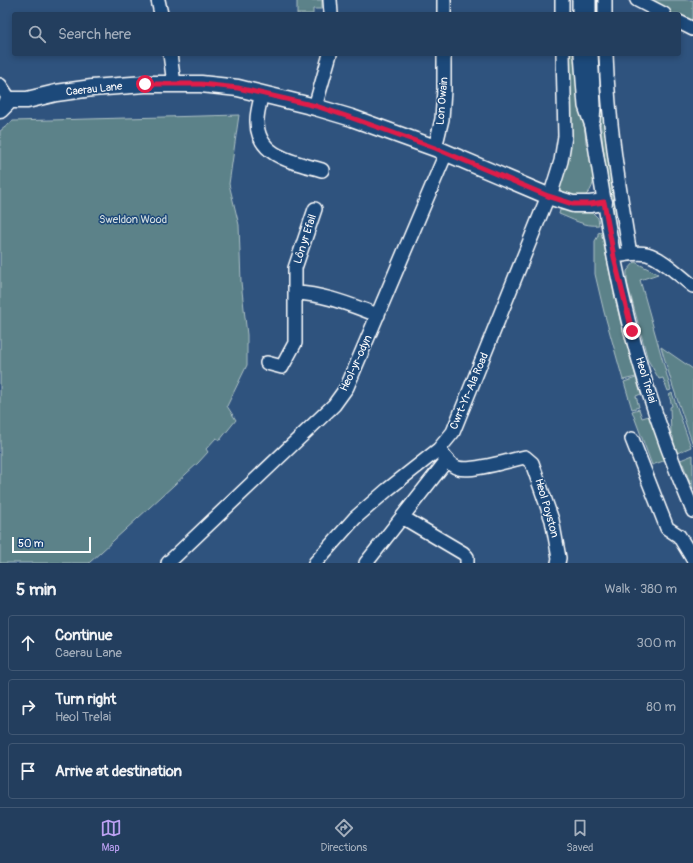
<!DOCTYPE html>
<html lang="en">
<head>
<meta charset="utf-8">
<style>
	:root { --surface:#233e5e; --page:#2b4564; --text:#f1f3f6; --muted:#a3aebc; --line:#405773; --accent:#bca0f2 }
	body { margin:0; font-family:Pangolin,sans-serif; background:var(--page); color:var(--text) }
	.scale { position:absolute; left:12px; bottom:10px; width:79px; box-sizing:border-box; padding-left:4px; border:2px solid #fff; border-top:0; font-size:11px; line-height:14px; white-space:nowrap; color:#fff; -webkit-text-stroke:3px #1f4a7a; paint-order:stroke }
	.stop { position:absolute; width:12px; height:12px; margin:-9px; border:3px solid #e11d48; border-radius:50%; background:#fff }
	.stop.end { background:#e11d48; border-color:#fff; box-shadow:0 1px 4px #0008 }
	.list { margin:0; padding:0; list-style:none }
	h2 { display:flex; justify-content:space-between; align-items:center; height:52px; margin:0; padding:0 16px; font-size:17px }
	h2 small { font-size:13px; font-weight:400; color:var(--muted) }
	.list li { display:grid; grid-template-columns:26px 1fr auto; gap:12px; align-items:center; box-sizing:border-box; height:56px; margin:0 8px 8px; padding:0 8px; border:1px solid var(--line); border-radius:4px }
	.list b { display:block; font-size:15px; white-space:nowrap }
	.list p { margin:0; font-size:13px; white-space:nowrap; color:var(--muted) }
	.list em { font-size:13px; font-style:normal; color:var(--muted) }
	.icon { flex:none; width:22px; height:22px; fill:none; stroke:currentColor; stroke-width:2; stroke-linecap:round; stroke-linejoin:round }
	.map { position:relative; flex:none; width:693px; height:563px; overflow:hidden }
	.search { position:absolute; background:var(--surface); box-shadow:0 2px 6px #0003; left:12px; right:12px; top:12px; height:44px; display:flex; align-items:center; gap:10px; box-sizing:border-box; padding:0 14px; border-radius:4px; color:var(--muted); font-size:15px }
	.sheet { height:244px; background:var(--surface) }
	nav { display:flex; justify-content:space-around; align-items:center; box-sizing:border-box; height:56px; border-top:1px solid var(--line); background:var(--surface); font-size:11px; color:var(--muted) }
	nav a { display:grid; justify-items:center; gap:2px }
	nav .on { color:var(--accent) }
	.map>svg:first-child { display:block }
	.green { fill:#5b8289; stroke:#adc0c4 }
	.lines { fill:none; stroke-linecap:round; stroke-linejoin:round }
	.minor-casing { stroke:#fff; stroke-width:16 }
	.tertiary-casing { stroke:#fff; stroke-width:19 }
	.minor { stroke:#1f4a7a; stroke-width:13 }
	.tertiary { stroke:#1f4a7a; stroke-width:16 }
	.route { stroke:#e11d48; stroke-width:5 }
	.labels { text-anchor:middle; dominant-baseline:central; stroke-width:3; stroke-linejoin:round; paint-order:stroke }
	.street-label { font-size:11px; fill:#fff; stroke:#1f4a7a }
	.park-label { font-size:11px; fill:#d6e0e2; stroke:#1f4a7a }
</style>
</head>
<body>
<div class="map">
<svg width="693" height="563" viewBox="0 0 693 563">
	<rect width="100%" height="100%" fill="#2f537e"/>
	<filter id="ink" filterUnits="userSpaceOnUse"><feTurbulence type="fractalNoise" baseFrequency=".025" numOctaves="2"/><feDisplacementMap in="SourceGraphic" scale="8" xChannelSelector="R" yChannelSelector="G"/><feConvolveMatrix kernelMatrix="1 2 1 2 8 2 1 2 1" color-interpolation-filters="sRGB"/></filter>
	<g filter="url(#ink)">
		<path class="green" d="M 297,0 L 322,0 L 322,9 L 313,9 L 313,14 L 297,14 Z
			M 646,0 L 693,0 L 693,23 L 679,16 L 679,14 L 673,14 Z
			M 567,54 L 573,54 L 573,57 L 578,56 L 586,143 C 595,160 601,193 578,199 L 560,192 L 558,186 Z
			M 603,93 L 619,215 L 614,215 L 605,162 L 597,94 Z
			M 239,115 L 229,184 L 239,225 L 241,282 L 247,335 L 247,365 L 227,406 L 236,420 L 220,440 L 216,438 L 206,449 L 208,452 L 198,463 L 89,563 L 0,563 L 0,131 L 13,121 Z
			M 560,210 L 593,213 L 598,218 L 599,225 C 585,227 572,219 559,214 Z
			M 601,232 L 620,320 L 636,377 L 623,380 L 604,312 L 595,274 L 595,241 L 598,236 L 598,233 Z
			M 635,262 L 658,274 L 640,280 L 671,390 L 668,391 L 663,378 L 659,379 L 648,360 L 627,282 L 627,271 Z
			M 661,347 L 693,369 L 693,445 L 673,387 Z
			M 636,378 L 641,394 L 636,396 L 639,407 L 632,409 L 624,382 Z
			M 672,393 L 691,447 L 675,454 L 673,436 L 671,434 L 670,407 L 672,406 L 669,395 Z
			M 639,409 L 642,418 L 649,416 L 661,450 L 668,455 L 669,459 L 652,465 L 632,411 Z
			M 693,455 L 693,490 L 683,464 L 680,464 L 678,461 Z"/>
		<g class="lines">
			<g class="minor-casing">
				<path id="minor" d="M 158,0 L 161,14
					M 330,0 L 331,14
					M 444,0 L 444,14
					M 562,0 L 562,14
					M 579,0 L 579,14
					M 589,0 L 589,14
					M 605,0 L 605,14
					M 637,0 L 664,14
					M 679,22 L 693,29
					M 170,54 L 174,84
					M 581,54 L 585,106 L 592,126 C 599,170 606,214 614,257 C 631,344 658,430 693,511
					M 591,54 L 594,105 L 593,120
					M 606,54 C 608,121 619,188 630,254
					M 0,85 L 10,100
					M 262,93 C 260,102 257,112 257,120 C 256,157 294,162 322,170
					M 315,107 L 330,54
					M 435,148 L 442,119 L 444,90 L 444,54
					M 622,255 C 630,254 638,252 647,254 C 662,258 680,276 693,286
					M 295,293 C 325,294 350,305 378,315
					M 267,363 L 282,367 L 295,343 L 295,268 L 315,209
					M 632,439 L 667,528 L 679,536 L 693,559
					M 439,449 C 443,455 450,466 458,468 C 472,472 510,460 525,457 L 532,463 L 552,520 L 559,558 L 558,563
					M 402,517 L 463,553 L 467,557 L 467,563
					M 168,563 L 334,405 L 347,387 L 446,153
					M 315,563 L 355,518 L 387,490 L 439,449 L 453,432 L 548,196 L 552,190 L 561,161 L 565,136 L 563,54
					M 366,563 L 447,460"/>
			</g>
			<g class="tertiary-casing">
				<path id="tertiary" d="M 0,110 L 10,100 L 27,100 L 56,93 L 92,88 L 145,84 L 201,84 L 238,88 L 315,107 L 352,118 L 435,148 L 548,196 L 573,204 L 590,204 L 604,202"/>
			</g>
			<use href="#minor" class="minor"/>
			<use href="#tertiary" class="tertiary"/>
		</g>
	</g>
	<g class="lines" filter="url(#ink)">
		<path class="route" d="M 145,84 L 201,84 L 238,88 L 316,106 L 352,118 L 435,148 L 548,196 L 573,204 L 590,204 L 604,202 L 614,257 L 632,331"/>
	</g>
	<g class="labels">
		<g class="street-label">
			<text transform="translate(94 89) rotate(-6)">Caerau Lane</text>
			<text transform="translate(442 101) rotate(-85)">Lon Owain</text>
			<text transform="translate(305 239) rotate(-72)">Lôn yr Efail</text>
			<text transform="translate(356 363) rotate(-65)">Heol-yr-odyn</text>
			<text transform="translate(646 380) rotate(73)">Heol Trelai</text>
			<text transform="translate(469 391) rotate(-67)">Cwrt-Yr-Ala Road</text>
			<text transform="translate(547 508) rotate(74)">Heol Poyston</text>
		</g>
		<g class="park-label">
			<text x="133" y="219">Sweldon Wood</text>
		</g>
	</g>
</svg>
<div class="scale">50 m</div>
<div class="stop" style="left:145px;top:84px"></div>
<div class="stop end" style="left:632px;top:331px"></div>
<div class="search"><svg class="icon" aria-label="search" viewBox="0 0 24 24"><circle cx="10" cy="10" r="6"/><path d="M15 15l6 6"/></svg>Search here</div>
</div>
<section class="sheet">
<h2>5 min<small>Walk · 380 m</small></h2>
<ul class="list">
<li><svg class="icon" aria-label="ahead" viewBox="0 0 24 24"><path d="M12 20V5M6 11l6-6 6 6"/></svg><div><b>Continue</b><p>Caerau Lane</p></div><em>300 m</em></li>
<li><svg class="icon" aria-label="right" viewBox="0 0 24 24"><path d="M7 20v-9h11M14 6l5 5-5 5"/></svg><div><b>Turn right</b><p>Heol Trelai</p></div><em>80 m</em></li>
<li><svg class="icon" aria-label="arrive" viewBox="0 0 24 24"><path d="M6 21V4h12l-3 4 3 4H6"/></svg><div><b>Arrive at destination</b></div></li>
</ul>
</section>
<nav>
<a class="on"><svg class="icon" aria-label="map" viewBox="0 0 24 24"><path d="M3 6l6-2 6 2 6-2v14l-6 2-6-2-6 2zM9 4v14M15 6v14"/></svg>Map</a>
<a><svg class="icon" aria-label="directions" viewBox="0 0 24 24"><path d="M12 3l9 9-9 9-9-9zM9 14v-3h6M13 9l2 2-2 2"/></svg>Directions</a>
<a><svg class="icon" aria-label="saved" viewBox="0 0 24 24"><path d="M7 4h10v16l-5-4-5 4z"/></svg>Saved</a>
</nav>
</body>
</html>
